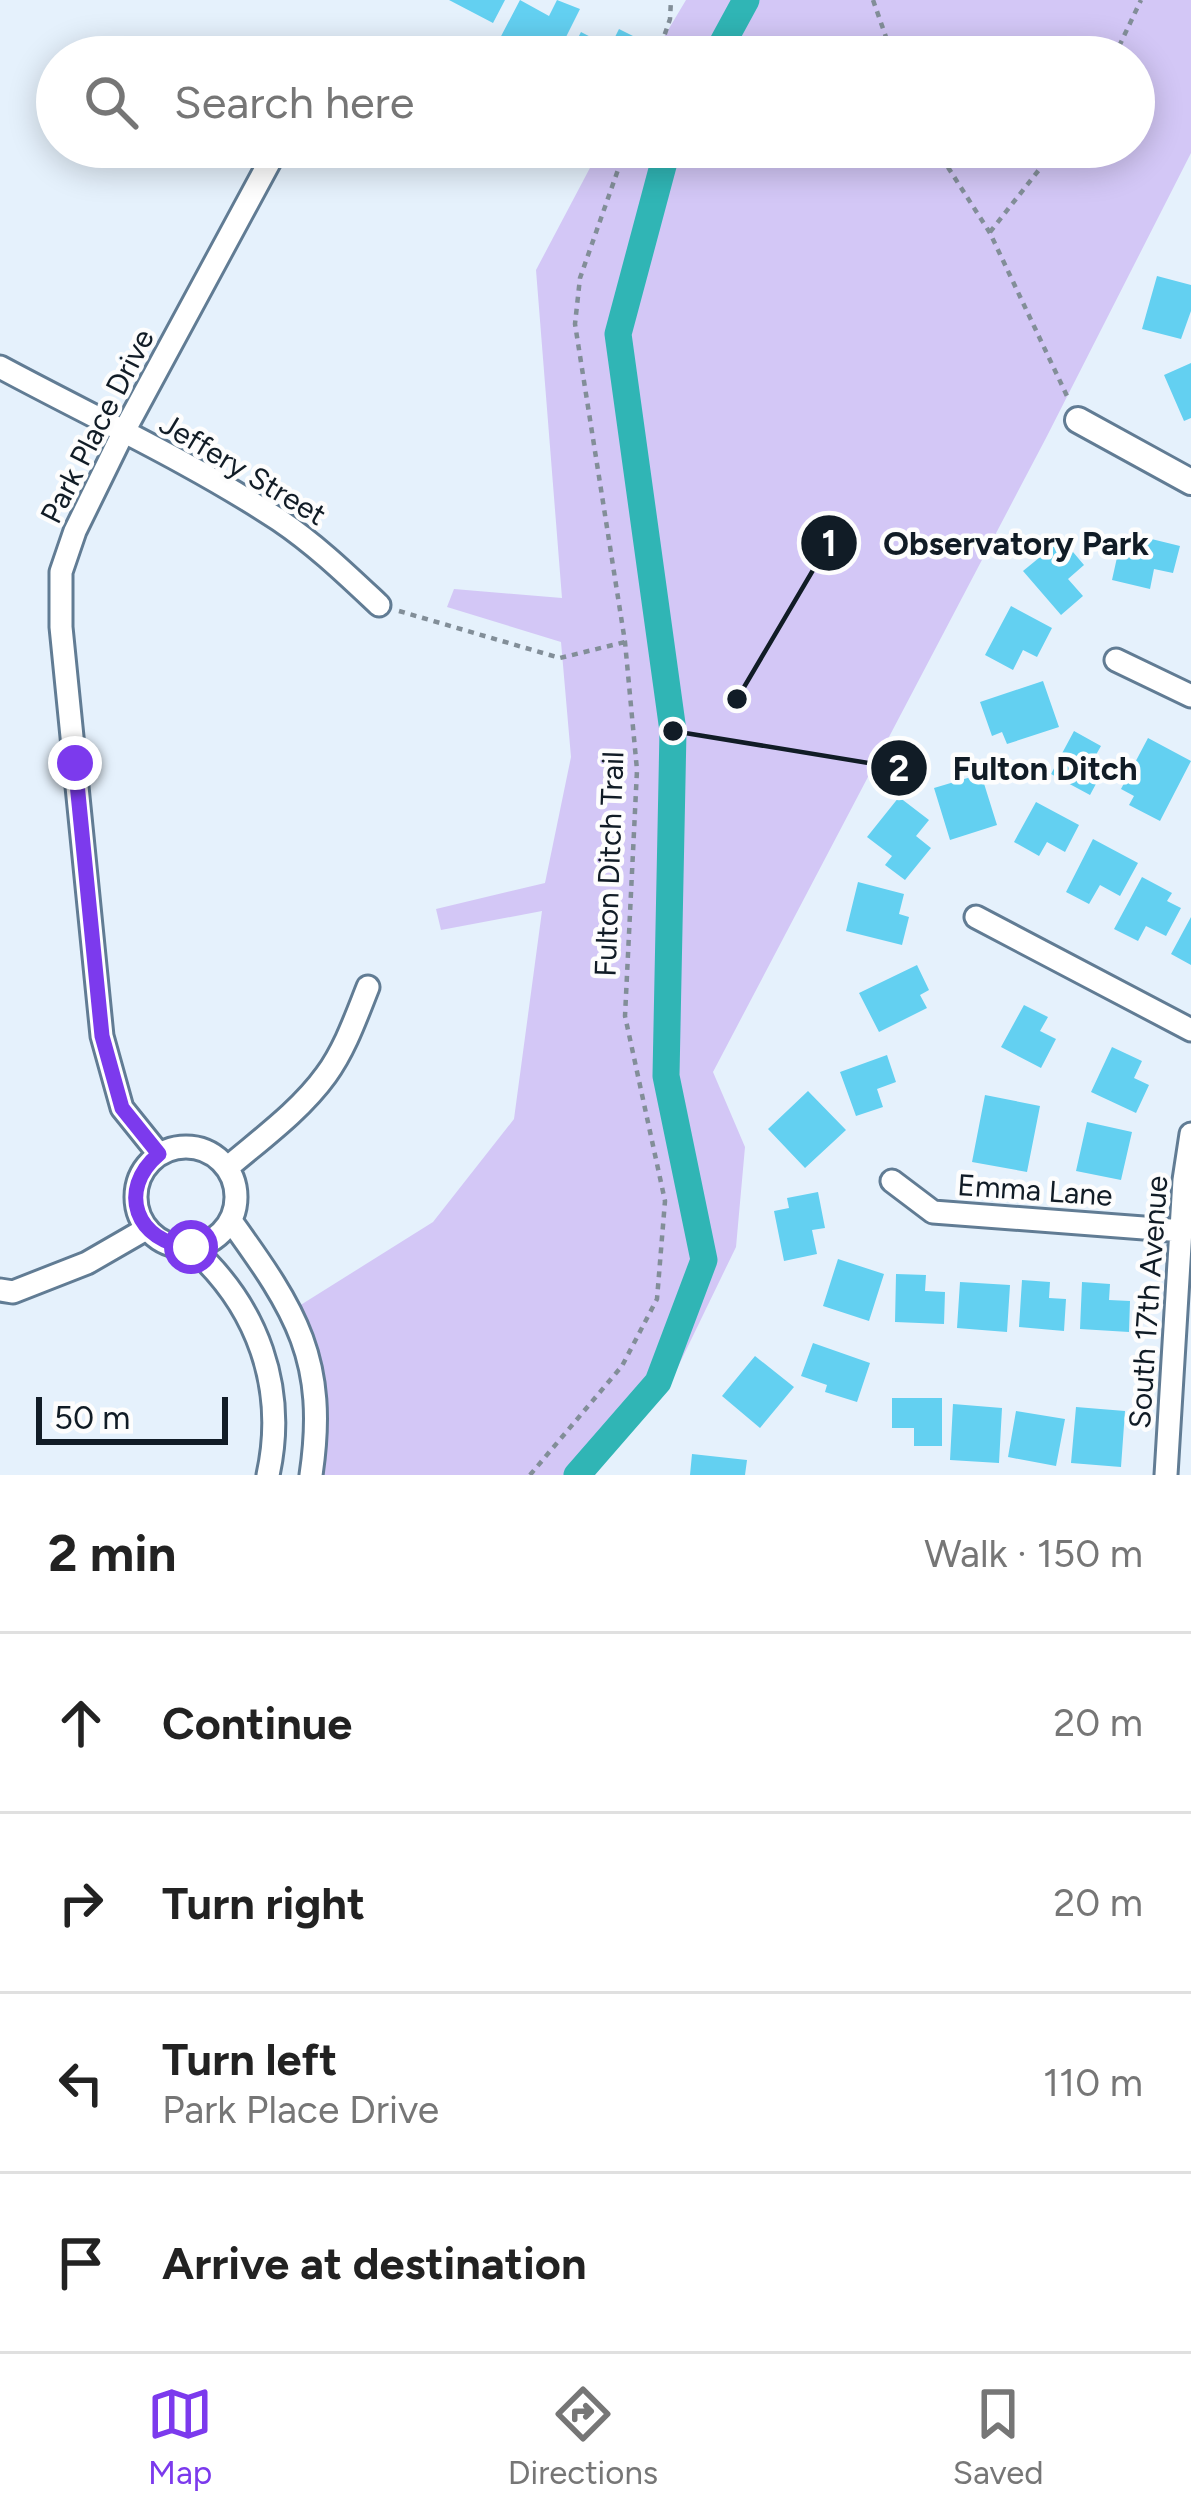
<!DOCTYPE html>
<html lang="en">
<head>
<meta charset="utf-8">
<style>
	:root { --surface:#fff; --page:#f2f2f2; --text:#222; --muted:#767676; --line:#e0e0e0; --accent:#7c3aed }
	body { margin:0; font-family:Figtree,sans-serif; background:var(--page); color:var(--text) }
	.scale { position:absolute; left:36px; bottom:30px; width:192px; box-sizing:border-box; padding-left:12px; border:6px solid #111c26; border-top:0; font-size:33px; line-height:42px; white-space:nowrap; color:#111c26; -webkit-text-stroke:9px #fdfdfd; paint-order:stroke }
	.stop { position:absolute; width:36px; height:36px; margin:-27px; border:9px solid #7c3aed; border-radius:50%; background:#fff }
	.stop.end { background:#7c3aed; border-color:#fff; box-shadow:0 3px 12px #0008 }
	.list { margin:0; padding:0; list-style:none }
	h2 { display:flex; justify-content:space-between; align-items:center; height:156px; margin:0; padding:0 48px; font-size:51px }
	h2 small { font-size:39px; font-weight:400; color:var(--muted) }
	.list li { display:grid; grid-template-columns:78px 1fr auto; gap:36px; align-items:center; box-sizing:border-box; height:180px; padding:0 48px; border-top:3px solid var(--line) }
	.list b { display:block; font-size:45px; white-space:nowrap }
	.list p { margin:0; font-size:39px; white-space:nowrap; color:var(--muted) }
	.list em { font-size:39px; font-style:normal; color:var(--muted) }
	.icon { flex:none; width:66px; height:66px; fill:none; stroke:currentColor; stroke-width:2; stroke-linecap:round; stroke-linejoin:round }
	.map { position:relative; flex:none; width:1191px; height:1475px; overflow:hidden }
	.search { position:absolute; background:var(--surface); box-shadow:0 6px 30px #0003; left:36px; right:36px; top:36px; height:132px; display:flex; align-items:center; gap:30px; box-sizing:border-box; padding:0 42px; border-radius:66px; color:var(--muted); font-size:45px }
	.sheet { height:876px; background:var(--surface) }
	nav { display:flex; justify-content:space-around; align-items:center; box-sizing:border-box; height:168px; border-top:3px solid var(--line); background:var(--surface); font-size:33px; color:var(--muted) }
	nav a { display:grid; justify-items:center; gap:6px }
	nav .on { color:var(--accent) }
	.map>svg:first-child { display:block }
	.green { fill:#d3c7f6 }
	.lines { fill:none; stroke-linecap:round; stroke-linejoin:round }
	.canal { stroke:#30b5b5; stroke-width:27 }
	.building { fill:#63d0f1 }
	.minor-casing { stroke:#617c94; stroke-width:27 }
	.tertiary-casing { stroke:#617c94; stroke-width:30 }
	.path { stroke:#828e98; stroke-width:4.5; stroke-dasharray:6 6; stroke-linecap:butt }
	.minor { stroke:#fff; stroke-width:21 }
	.tertiary { stroke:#fff; stroke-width:24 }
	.route { stroke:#7c3aed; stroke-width:15 }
	.labels { text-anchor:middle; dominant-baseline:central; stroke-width:9; stroke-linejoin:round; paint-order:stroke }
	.street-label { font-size:30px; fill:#111c26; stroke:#fdfdfd }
	.leader { fill:none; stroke:#111c26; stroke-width:4.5 }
	.callout-dot { fill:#111c26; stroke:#fdfdfd; stroke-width:4.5 }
	.mark-label { font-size:36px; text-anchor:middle; font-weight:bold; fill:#fff }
	.callout-label { font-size:33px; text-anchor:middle; font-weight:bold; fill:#111c26; stroke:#fdfdfd; stroke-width:9; stroke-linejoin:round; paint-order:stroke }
</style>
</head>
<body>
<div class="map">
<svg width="1191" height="1475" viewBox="0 0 1191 1475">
	<rect width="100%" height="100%" fill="#e5f1fc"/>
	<path class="green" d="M 686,0 L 1191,0 L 1191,153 L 1046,438 L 713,1072 L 745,1147 L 736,1247 L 673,1377 L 595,1475 L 311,1475 L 316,1438 L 291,1311 L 433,1222 L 514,1119 L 542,911 L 441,930 L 436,909 L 545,883 L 571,757 L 561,642 L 447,607 L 454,589 L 562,598 L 536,270 L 601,147 L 1134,147 L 1134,57 L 652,57 Z"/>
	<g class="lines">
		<path class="canal" d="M 715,57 L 746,0
			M 577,1475 L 658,1382 L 704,1260 L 666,1076 L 673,731 L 618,334 L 668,147"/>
	</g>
	<path class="building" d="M 449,0 L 505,0 L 493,23 Z
		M 520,0 L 549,16 L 557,0 L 580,9 L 556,57 L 527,57 L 498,42 Z
		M 619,29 L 643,41 L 635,57 L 568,57 L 581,32 L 610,47 Z
		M 1157,276 L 1191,285 L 1191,311 L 1181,339 L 1142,329 Z
		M 1191,363 L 1191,418 L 1184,421 L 1164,375 Z
		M 1131,534 L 1180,546 L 1173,573 L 1154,569 L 1150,589 L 1112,580 L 1118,553 L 1126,555 Z
		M 1062,539 L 1084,565 L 1068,579 L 1083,596 L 1061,615 L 1023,571 Z
		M 1011,606 L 1052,628 L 1037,657 L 1023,650 L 1013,670 L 985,655 Z
		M 1043,681 L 1059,727 L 1007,744 L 1002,732 L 992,736 L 980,702 Z
		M 1074,731 L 1101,746 L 1093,760 L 1105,767 L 1090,795 L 1051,774 Z
		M 1148,738 L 1191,761 L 1160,821 L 1129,805 L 1134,796 L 1121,789 Z
		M 981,774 L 997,825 L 950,840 L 934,788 Z
		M 899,797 L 929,820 L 916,836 L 931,848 L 905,880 L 885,865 L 892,856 L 867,837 Z
		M 1036,802 L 1079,825 L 1065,852 L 1047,842 L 1039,856 L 1014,842 Z
		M 1093,839 L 1138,863 L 1120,896 L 1100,885 L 1089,904 L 1066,892 Z
		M 1142,877 L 1172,893 L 1167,901 L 1181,908 L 1166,936 L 1146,926 L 1138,941 L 1114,929 Z
		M 858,882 L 904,894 L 899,914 L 909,917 L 902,945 L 846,931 Z
		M 1191,917 L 1191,965 L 1171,954 Z
		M 917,965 L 929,990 L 920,995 L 927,1008 L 879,1032 L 859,993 Z
		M 1024,1005 L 1048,1017 L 1040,1031 L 1056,1039 L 1041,1068 L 1001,1047 Z
		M 1112,1047 L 1142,1061 L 1134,1078 L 1149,1085 L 1136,1113 L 1091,1092 Z
		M 887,1055 L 896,1082 L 877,1089 L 883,1107 L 856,1116 L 840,1072 Z
		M 808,1091 L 846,1130 L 805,1168 L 768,1129 Z
		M 985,1095 L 1040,1106 L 1027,1172 L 972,1162 Z
		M 1087,1122 L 1132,1132 L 1121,1180 L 1076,1171 Z
		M 818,1192 L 825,1228 L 812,1230 L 817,1254 L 784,1261 L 774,1211 L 789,1208 L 787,1198 Z
		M 838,1259 L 884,1274 L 869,1321 L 823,1306 Z
		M 896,1274 L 926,1275 L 925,1291 L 945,1292 L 944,1324 L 895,1322 Z
		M 1022,1280 L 1050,1282 L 1049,1298 L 1066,1299 L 1064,1331 L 1019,1327 Z
		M 960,1282 L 1010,1285 L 1007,1332 L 957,1328 Z
		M 1082,1282 L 1110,1284 L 1109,1300 L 1130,1301 L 1129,1332 L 1080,1329 Z
		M 813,1343 L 870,1363 L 857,1402 L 825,1392 L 827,1385 L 801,1376 Z
		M 755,1356 L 794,1387 L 760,1428 L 722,1396 Z
		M 892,1398 L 942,1398 L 942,1446 L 914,1446 L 914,1428 L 892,1428 Z
		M 953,1404 L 1002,1408 L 999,1463 L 950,1460 Z
		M 1076,1407 L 1125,1411 L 1121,1467 L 1071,1463 Z
		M 1016,1411 L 1065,1419 L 1056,1466 L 1008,1457 Z
		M 692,1454 L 747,1460 L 745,1475 L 690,1475 Z"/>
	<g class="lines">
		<g class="minor-casing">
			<path id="minor" d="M 0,367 C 93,417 191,462 279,520 C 316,545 347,575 379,605
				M 1116,660 L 1191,696
				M 976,917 L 1191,1030
				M136 1197a50 50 0 1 1 100 0a50 50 0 1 1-100 0Z
				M 159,1154 L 122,1108 L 102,1036 L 61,627 L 61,572 L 75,531 L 123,433 L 270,161
				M 227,1168 C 261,1139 300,1111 326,1075 C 345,1049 356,1017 368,987
				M 892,1181 L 933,1212 L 1183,1231
				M 231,1221 C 296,1311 328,1360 311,1475
				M 191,1247 C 258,1306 287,1388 268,1475
				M 0,1290 L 13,1292 L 87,1263 L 146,1229
				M 1166,1475 L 1184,1180 L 1191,1134"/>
		</g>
		<g class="tertiary-casing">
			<path id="tertiary" d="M 1078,420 L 1191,482"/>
		</g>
		<path class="path" d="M 873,0 L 893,57
			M 657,57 L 670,19 L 671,0
			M 1114,57 L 1141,0
			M 935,147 L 990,233 L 1067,396
			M 990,232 L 1057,147
			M 399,611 L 560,658 L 625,642
			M 530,1475 L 622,1366 L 657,1299 L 665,1201 L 625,1016 L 637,770 L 625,642 L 575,324 L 580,278 L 626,147"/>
		<use href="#minor" class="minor"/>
		<use href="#tertiary" class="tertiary"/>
	</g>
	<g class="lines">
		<path class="route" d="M 75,763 L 102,1036 L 122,1108 L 159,1154 C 116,1190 136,1243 191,1247"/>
	</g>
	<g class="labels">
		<g class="street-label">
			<text transform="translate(97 426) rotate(-63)">Park Place Drive</text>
			<text transform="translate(243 469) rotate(31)">Jeffery Street</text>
			<text transform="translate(609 864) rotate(-88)">Fulton Ditch Trail</text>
			<text transform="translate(1035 1190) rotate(4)">Emma Lane</text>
			<text transform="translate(1148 1302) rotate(-86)">South 17th Avenue</text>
		</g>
	</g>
	<path class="leader" d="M737 699L829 543M673 731L899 768"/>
	<g class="callout-dot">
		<circle cx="737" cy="699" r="12"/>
		<circle cx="673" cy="731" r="12"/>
		<circle cx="829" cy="543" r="30"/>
		<circle cx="899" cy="768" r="30"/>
	</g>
	<g class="mark-label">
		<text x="829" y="556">1</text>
		<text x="899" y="781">2</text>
	</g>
	<g class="callout-label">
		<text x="1016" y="555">Observatory Park</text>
		<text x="1045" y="780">Fulton Ditch</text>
	</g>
</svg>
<div class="scale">50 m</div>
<div class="stop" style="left:191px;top:1247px"></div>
<div class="stop end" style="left:75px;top:763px"></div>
<div class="search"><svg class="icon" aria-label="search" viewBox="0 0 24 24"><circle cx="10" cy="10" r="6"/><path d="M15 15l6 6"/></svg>Search here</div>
</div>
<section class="sheet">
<h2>2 min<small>Walk · 150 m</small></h2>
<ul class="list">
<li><svg class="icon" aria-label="ahead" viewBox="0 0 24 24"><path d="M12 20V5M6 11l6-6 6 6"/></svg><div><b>Continue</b></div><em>20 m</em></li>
<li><svg class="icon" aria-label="right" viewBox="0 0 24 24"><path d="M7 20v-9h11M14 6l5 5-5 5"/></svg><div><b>Turn right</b></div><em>20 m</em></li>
<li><svg class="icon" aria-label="left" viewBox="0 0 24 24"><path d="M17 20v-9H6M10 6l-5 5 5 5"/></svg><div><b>Turn left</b><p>Park Place Drive</p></div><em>110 m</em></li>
<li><svg class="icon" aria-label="arrive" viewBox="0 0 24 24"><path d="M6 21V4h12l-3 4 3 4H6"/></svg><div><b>Arrive at destination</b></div></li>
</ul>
</section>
<nav>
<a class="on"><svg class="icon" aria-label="map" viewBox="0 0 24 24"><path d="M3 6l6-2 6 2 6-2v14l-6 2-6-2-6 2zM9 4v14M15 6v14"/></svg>Map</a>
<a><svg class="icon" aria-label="directions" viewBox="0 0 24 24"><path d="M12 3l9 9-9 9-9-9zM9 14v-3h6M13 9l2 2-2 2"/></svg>Directions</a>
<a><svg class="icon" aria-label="saved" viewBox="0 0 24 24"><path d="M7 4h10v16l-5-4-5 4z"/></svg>Saved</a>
</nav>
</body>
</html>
